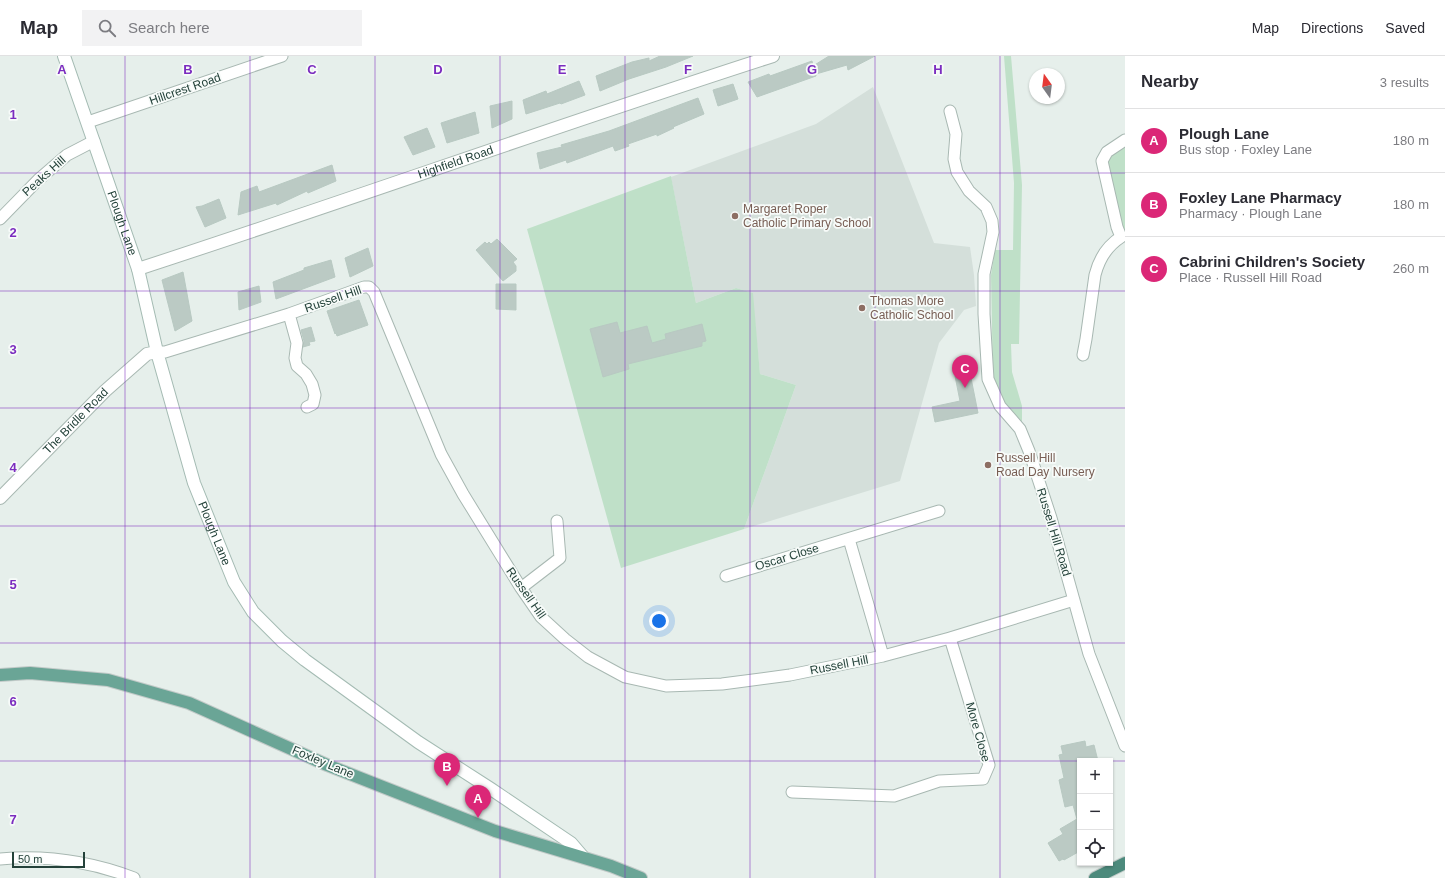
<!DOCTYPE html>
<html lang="en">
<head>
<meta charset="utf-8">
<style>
	:root { --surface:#fff; --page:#f2f2f3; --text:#2b2b33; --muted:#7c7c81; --line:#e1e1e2; --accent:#db2777 }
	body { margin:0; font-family:Helvetica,sans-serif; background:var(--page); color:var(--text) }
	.controls { position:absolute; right:12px; bottom:12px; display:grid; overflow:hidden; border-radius:0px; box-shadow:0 1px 3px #0004 }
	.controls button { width:36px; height:36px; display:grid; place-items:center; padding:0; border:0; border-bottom:1px solid var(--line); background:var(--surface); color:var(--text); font:20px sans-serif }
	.compass { position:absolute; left:1029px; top:12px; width:36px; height:36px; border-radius:50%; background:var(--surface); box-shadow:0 1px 3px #0004; rotate:346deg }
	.scale { position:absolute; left:12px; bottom:10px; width:73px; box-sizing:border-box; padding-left:4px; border:2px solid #24423a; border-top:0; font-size:11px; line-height:14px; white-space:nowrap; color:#24423a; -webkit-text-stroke:3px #f7fbf9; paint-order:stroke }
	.you { position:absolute; left:659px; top:565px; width:14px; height:14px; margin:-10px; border:3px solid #fff; border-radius:50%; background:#1a73e8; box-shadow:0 0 0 6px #1a73e833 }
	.badge { display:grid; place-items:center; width:26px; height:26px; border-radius:50%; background:var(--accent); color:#fff; font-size:13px; font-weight:700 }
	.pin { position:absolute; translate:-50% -33px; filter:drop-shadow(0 1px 2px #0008) }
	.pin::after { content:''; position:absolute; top:21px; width:14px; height:12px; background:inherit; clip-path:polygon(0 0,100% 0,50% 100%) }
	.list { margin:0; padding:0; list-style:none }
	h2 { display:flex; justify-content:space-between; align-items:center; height:52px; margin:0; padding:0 16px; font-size:17px }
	h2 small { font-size:13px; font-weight:400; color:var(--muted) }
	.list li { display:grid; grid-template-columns:26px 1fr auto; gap:12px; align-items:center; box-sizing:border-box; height:64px; padding:0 16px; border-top:1px solid var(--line) }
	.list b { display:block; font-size:15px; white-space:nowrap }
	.list p { margin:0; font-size:13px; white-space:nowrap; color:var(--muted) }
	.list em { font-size:13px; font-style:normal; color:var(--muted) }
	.icon { flex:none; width:22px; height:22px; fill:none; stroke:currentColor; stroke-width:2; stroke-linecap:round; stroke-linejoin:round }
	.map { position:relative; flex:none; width:1125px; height:822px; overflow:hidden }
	header { display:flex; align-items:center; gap:24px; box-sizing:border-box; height:56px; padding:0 20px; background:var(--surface); border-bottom:1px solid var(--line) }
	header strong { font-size:19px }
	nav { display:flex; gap:22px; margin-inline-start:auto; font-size:14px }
	.search { width:280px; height:36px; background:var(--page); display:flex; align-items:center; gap:10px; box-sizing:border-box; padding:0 14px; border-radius:0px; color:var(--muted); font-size:15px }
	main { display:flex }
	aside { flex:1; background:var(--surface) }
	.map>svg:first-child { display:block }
	.built { fill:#d4dfda }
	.green { fill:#bfe0c8 }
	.building { fill:#bbcac4; stroke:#b8c9c2 }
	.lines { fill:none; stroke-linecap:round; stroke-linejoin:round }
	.minor-casing { stroke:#a8b8b2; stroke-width:13 }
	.tertiary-casing { stroke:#a8b8b2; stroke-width:14 }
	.secondary-casing { stroke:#a4bbb3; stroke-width:14 }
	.primary-casing { stroke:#c2cac8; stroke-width:14 }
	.trunk-casing { stroke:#c2cac8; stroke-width:14 }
	.minor { stroke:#fff; stroke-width:11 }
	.tertiary { stroke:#fff; stroke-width:12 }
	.secondary { stroke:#fff; stroke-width:12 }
	.primary { stroke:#6aa596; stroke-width:12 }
	.trunk { stroke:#4c8a7c; stroke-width:12 }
	.grid { fill:none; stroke:#7b2cbf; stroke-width:1; stroke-opacity:0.55 }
	.education-dot { fill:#8d6e63; stroke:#f7fbf9; stroke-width:1.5 }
	.labels { text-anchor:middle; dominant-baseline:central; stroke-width:3.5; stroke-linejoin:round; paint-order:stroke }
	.street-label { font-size:12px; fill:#24423a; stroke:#f7fbf9 }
	.education-label { font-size:12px; fill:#785e54; stroke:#f7fbf9; text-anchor:start }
	.grid-label { font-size:13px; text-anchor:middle; font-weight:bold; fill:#7b2cbf; stroke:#f7fbf9; stroke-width:3.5; stroke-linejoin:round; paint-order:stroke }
</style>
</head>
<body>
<header>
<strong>Map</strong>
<div class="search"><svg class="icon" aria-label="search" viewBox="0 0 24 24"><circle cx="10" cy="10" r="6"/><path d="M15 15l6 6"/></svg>Search here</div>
<nav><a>Map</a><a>Directions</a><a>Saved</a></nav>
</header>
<main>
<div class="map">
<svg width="1125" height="822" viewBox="0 0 1125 822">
	<rect width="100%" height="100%" fill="#e6efeb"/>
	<path class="built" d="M 873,31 L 934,187 L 970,191 L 974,219 L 976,250 L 964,254 L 939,287 L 900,425 L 744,473 L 796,329 L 760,318 L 752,237 L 736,232 L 696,247 L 671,121 L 816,68 Z"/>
	<path class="green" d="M 1004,0 L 1011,0 L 1022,129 L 1019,288 L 1011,288 L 1012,316 L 1022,350 L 1022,370 L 1004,347 L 993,323 L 991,219 L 995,194 L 1013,194 L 1014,127 Z
		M 1125,90 L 1125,174 L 1123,174 L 1106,107 L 1108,100 Z
		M 671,120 L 696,247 L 736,232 L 753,237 L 760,318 L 796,329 L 744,473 L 621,512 L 527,173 Z"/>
	<path class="building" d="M 660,0 L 693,0 L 666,11 L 629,23 L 600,35 L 596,20 L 632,6 L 649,2 L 649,5 Z
		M 829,0 L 875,0 L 848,14 L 847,9 L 816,18 L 816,20 L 757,41 L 748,26 L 769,18 L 770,20 L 812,5 L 813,10 Z
		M 579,25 L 585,39 L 561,48 L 560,47 L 526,58 L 523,44 L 546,35 L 547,38 Z
		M 733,28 L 738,43 L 718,50 L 713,34 Z
		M 698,42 L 704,58 L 673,71 L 674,72 L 657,80 L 657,78 L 628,88 L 629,90 L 615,95 L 613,90 L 567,107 L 566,104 L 540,113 L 537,97 L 562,91 L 561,89 L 609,75 Z
		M 512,45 L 512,63 L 492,72 L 490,50 Z
		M 475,56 L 479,77 L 447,87 L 441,67 Z
		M 427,72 L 435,91 L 413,99 L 404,81 Z
		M 332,109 L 336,125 L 308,137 L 307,135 L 277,149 L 276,147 L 238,159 L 241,136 L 257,130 L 259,136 Z
		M 219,143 L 226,162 L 205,171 L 196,151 L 202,150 Z
		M 497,183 L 517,203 L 513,206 L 516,210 L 516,215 L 503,225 L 476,194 L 485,186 L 487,188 L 489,186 L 491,188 Z
		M 368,192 L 373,210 L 350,221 L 345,202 Z
		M 331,204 L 335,221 L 276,243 L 273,226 L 304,214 L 304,212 Z
		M 183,216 L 192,265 L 175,275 L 162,224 Z
		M 496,228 L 516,228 L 516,254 L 496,253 Z
		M 259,230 L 261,246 L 239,254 L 238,236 Z
		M 359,244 L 368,269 L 337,280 L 336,277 L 335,278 L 327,255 Z
		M 617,266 L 620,277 L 647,270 L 652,287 L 666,283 L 665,278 L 702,268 L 706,285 L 702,286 L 702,290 L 628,308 L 629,313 L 603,321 L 590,273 Z
		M 311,271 L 315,285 L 309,286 L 310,289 L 303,291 L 304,285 L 301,274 Z
		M 970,317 L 978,357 L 935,366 L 932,351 L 960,345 L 955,320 Z
		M 1085,685 L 1086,691 L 1094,689 L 1098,705 L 1080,705 L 1080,795 L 1064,804 L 1063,803 L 1059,805 L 1048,787 L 1063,778 L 1060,773 L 1077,763 L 1073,749 L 1065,751 L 1059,724 L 1064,722 L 1059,699 L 1063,698 L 1061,690 Z"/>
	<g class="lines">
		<g class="minor-casing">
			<path id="minor" d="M 950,55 L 956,78 L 954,103 L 957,116 L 969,135 L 986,151 L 992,165 L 993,176 L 984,218 L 984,258 L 988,323 L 1000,350 L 1020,373 L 1029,395 L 1051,462 L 1089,598 L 1125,690
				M 88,66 L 282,0
				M 0,163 L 38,124 L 67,99 L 94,85
				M 289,258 L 297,287 L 295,302 L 297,310 L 306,318 L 312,328 L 315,339 L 313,348 L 307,351
				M 157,296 L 165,296 L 289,258 L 364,231 L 369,231 L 374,236 L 441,398 L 463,438 L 521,532 L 541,561 L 565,583 L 588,601 L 625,621 L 666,630 L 722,628 L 790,619 L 883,600 L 950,582 L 1074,544
				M 1083,299 L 1086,283 L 1095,219 C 1099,203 1107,190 1121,181 L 1117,171 L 1102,105 L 1107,96 L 1125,84
				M 849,483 L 883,600
				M 726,520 L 939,455
				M 521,532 L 560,502 L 557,465
				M 792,736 L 894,740 L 939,725 L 983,723 L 989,709 L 950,582
				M 0,803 C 45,799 92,806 134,822"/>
		</g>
		<g class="tertiary-casing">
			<g id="tertiary">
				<path id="s1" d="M 138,213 C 350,144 561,68 773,0"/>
				<path id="s2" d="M 0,442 L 105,335 L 147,298 L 157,296"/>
			</g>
		</g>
		<g class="secondary-casing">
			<g id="secondary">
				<path id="s3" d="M 64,0 L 138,213 L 157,296 L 194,427 L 234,526 L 253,556 L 282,585 L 305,604 L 418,686 L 491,733 L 571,787 L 583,801"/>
			</g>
		</g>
		<g class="primary-casing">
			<path id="primary" d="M 0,619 L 30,617 L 108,624 L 189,647 L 327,709 L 495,775 L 611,810 L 641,822"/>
		</g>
		<g class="trunk-casing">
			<path id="trunk" d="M 1095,822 L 1125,807"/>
		</g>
		<use href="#minor" class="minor"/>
		<use href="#tertiary" class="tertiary"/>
		<use href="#secondary" class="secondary"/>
		<use href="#primary" class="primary"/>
		<use href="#trunk" class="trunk"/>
	</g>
	<path class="grid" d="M 125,0 L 125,822M 250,0 L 250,822M 375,0 L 375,822M 500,0 L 500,822M 625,0 L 625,822M 750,0 L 750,822M 875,0 L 875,822M 1000,0 L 1000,822M 0,117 L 1125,117M 0,235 L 1125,235M 0,352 L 1125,352M 0,470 L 1125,470M 0,587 L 1125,587M 0,705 L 1125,705"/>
	<g class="education-dot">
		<circle cx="735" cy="160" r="4"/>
		<circle cx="862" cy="252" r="4"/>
		<circle cx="988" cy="409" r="4"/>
	</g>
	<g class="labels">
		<g class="street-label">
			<text transform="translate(185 33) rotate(-19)">Hillcrest Road</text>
			<text stroke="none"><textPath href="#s1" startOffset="335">Highfield Road</textPath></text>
			<text transform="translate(44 120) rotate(-42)">Peaks Hill</text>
			<text stroke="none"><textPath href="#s3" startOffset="177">Plough Lane</textPath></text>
			<text transform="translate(333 243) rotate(-19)">Russell Hill</text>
			<text stroke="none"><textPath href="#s2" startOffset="108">The Bridle Road</textPath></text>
			<text transform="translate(1054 476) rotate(73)">Russell Hill Road</text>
			<text stroke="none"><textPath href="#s3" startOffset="501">Plough Lane</textPath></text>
			<text transform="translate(787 501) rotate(-17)">Oscar Close</text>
			<text transform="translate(526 537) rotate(55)">Russell Hill</text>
			<text transform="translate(839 609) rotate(-11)">Russell Hill</text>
			<text transform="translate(978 676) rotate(74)">More Close</text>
			<text transform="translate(323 706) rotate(23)">Foxley Lane</text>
		</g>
		<g class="education-label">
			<text x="743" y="153">Margaret Roper<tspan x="743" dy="14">Catholic Primary School</tspan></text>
			<text x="870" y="245">Thomas More<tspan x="870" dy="14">Catholic School</tspan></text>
			<text x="996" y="402">Russell Hill<tspan x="996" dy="14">Road Day Nursery</tspan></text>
		</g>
	</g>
	<g class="grid-label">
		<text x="62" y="18">A</text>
		<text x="188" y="18">B</text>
		<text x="312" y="18">C</text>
		<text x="438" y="18">D</text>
		<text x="562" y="18">E</text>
		<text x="688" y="18">F</text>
		<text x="812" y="18">G</text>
		<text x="938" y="18">H</text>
		<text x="13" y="63">1</text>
		<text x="13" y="181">2</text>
		<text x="13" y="298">3</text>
		<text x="13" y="416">4</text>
		<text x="13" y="533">5</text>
		<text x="13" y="650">6</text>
		<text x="13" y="768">7</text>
	</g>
</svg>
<div class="controls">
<button>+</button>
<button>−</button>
<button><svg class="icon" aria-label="locate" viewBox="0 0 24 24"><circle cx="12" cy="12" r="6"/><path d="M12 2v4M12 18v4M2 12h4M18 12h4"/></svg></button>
</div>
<svg class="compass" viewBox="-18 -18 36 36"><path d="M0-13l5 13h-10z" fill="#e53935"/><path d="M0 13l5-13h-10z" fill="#7c7c81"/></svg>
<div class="scale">50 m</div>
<div class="you"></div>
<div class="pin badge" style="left:478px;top:762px">A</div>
<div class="pin badge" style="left:447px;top:730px">B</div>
<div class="pin badge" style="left:965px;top:332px">C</div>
</div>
<aside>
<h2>Nearby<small>3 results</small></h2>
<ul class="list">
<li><span class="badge">A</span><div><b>Plough Lane</b><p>Bus stop · Foxley Lane</p></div><em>180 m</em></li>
<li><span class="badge">B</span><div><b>Foxley Lane Pharmacy</b><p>Pharmacy · Plough Lane</p></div><em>180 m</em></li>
<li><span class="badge">C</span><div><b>Cabrini Children's Society</b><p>Place · Russell Hill Road</p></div><em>260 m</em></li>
</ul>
</aside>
</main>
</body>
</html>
